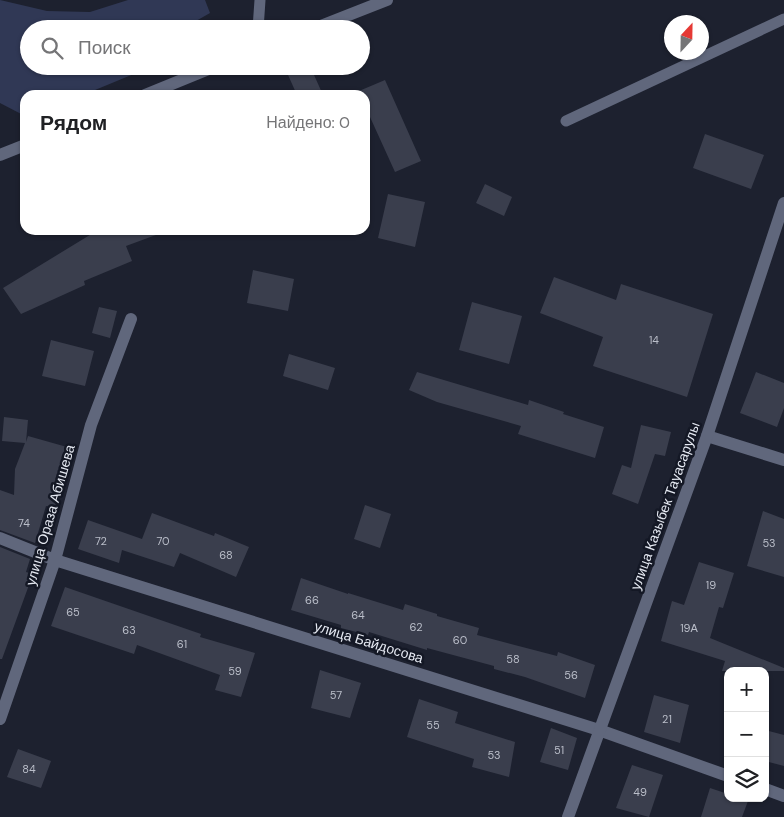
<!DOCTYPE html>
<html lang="ru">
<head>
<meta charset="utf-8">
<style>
	:root { --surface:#fff; --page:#f2f2f2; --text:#202124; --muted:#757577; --line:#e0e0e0 }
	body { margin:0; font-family:"DM Sans",sans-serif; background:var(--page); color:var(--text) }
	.controls { position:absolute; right:15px; bottom:15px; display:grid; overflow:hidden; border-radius:10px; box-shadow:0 1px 4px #0004 }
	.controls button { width:45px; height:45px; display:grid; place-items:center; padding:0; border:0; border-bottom:1px solid var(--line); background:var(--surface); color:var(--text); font:25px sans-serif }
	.compass { position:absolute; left:664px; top:15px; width:45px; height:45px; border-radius:50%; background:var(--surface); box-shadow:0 1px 4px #0004; rotate:22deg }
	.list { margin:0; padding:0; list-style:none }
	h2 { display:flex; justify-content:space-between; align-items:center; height:65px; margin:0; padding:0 20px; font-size:21px }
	h2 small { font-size:16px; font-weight:400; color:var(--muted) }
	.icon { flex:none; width:28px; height:28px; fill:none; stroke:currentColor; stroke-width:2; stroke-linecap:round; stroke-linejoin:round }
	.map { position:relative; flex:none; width:784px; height:817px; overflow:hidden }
	.search { position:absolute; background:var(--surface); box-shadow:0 1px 4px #0004; left:20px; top:20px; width:350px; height:55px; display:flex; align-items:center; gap:12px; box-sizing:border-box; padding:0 18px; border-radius:28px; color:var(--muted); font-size:19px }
	.panel { position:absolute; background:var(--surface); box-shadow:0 1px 4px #0004; left:20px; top:90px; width:350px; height:145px; border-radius:15px }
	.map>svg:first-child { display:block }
	.green { fill:#303855 }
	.building { fill:#3a3e4d }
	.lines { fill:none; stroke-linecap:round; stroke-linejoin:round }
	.service { stroke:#60677c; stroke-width:11 }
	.minor { stroke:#60677c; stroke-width:12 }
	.tertiary { stroke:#60677c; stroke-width:12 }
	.labels { text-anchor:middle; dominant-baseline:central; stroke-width:5; stroke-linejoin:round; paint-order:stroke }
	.number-label { font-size:11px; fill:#babec9 }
	.street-label { font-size:14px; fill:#e5e9f2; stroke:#141825 }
</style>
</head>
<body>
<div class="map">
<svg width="784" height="817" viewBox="0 0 784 817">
	<rect width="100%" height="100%" fill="#1d212f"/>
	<path class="green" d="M 0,0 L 47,11 L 90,12 L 128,0 L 205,0 L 210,13 L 182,29 L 29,29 L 29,66 L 153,66 L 83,95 L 25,95 L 25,116 L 0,103 Z"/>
	<path class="building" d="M 284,66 L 310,66 L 323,95 L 297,95 Z
		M 385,80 L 421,161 L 395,172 L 365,106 L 365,95 L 360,95 L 359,91 Z
		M 705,134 L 764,155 L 751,189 L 693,168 Z
		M 485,184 L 512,197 L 504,216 L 476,203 Z
		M 388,194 L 425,202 L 415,247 L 378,238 Z
		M 98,230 L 164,230 L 164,232 L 126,246 L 132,261 L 84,281 L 85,285 L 21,314 L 3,288 Z
		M 253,270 L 294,279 L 288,311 L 247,303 Z
		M 554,277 L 616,300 L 621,284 L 713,314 L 687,397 L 593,366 L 603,337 L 540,313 Z
		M 472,302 L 522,316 L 509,364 L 459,350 Z
		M 99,307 L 117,311 L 110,338 L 92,333 Z
		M 51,340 L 94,351 L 85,386 L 42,376 Z
		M 289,354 L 335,368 L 328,390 L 283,376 Z
		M 417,372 L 528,405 L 529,400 L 564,412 L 563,414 L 604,427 L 595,458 L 518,434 L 521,426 L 437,402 L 409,390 Z
		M 756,372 L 784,383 L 784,408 L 777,427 L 740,413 Z
		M 4,417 L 28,420 L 26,442 L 28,436 L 74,449 L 56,508 L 46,506 L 35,543 L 0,530 L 0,490 L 14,495 L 15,469 L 25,443 L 2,441 Z
		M 641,425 L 671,432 L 665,456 L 655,454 L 638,504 L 612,494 L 622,465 L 631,468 Z
		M 365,505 L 391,514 L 380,548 L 354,539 Z
		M 763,511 L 784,519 L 784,577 L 747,566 Z
		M 152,513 L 214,536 L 215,533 L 249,547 L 236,577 L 180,553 L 174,567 L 122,550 L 119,563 L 78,549 L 88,520 L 142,539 Z
		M 0,547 L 30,559 L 26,572 L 33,574 L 2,659 L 0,659 Z
		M 699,562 L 734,573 L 723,608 L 719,607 L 710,638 L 784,668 L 784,671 L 722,671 L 725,661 L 661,641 L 672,601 L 684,605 Z
		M 301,578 L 348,594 L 348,593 L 403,610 L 405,604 L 437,614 L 437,616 L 479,628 L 477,635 L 557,656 L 558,652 L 595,665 L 585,698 L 525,677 L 494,669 L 494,666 L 427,648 L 427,650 L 369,632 L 368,635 L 341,628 L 341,625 L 291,610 Z
		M 65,587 L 201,634 L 200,637 L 255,653 L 241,697 L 215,690 L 220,675 L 137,645 L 134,654 L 51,626 Z
		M 320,670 L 361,683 L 350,718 L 311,708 Z
		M 654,695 L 689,705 L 680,743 L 644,732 Z
		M 419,699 L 458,712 L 455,723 L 515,742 L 509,777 L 472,767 L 474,759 L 407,737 Z
		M 551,728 L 577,738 L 568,770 L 540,762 Z
		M 765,730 L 784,735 L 784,766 L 765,761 Z
		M 18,749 L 51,761 L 41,788 L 7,777 Z
		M 632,765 L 663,775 L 649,817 L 616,808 Z
		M 710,788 L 728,794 L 728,798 L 740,798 L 748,801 L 742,817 L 701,817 Z"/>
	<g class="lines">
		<path class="service" d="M 258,29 L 260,0
			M 566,121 L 784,19"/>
		<path class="minor" d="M 707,436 L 784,460
			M 0,538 L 55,560 L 599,730 L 728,776
			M 0,719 L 55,560 L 91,425 L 131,319
			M 765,789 L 784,796"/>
		<path class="tertiary" d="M 313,29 L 387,0
			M 145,95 L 216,66
			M 0,155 L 25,145
			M 568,817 L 707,436 L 784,203"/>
	</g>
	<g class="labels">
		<g class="number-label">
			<text x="654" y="340">14</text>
			<text x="24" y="523">74</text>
			<text x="101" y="541">72</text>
			<text x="163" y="541">70</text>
			<text x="769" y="543">53</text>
			<text x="226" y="555">68</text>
			<text x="711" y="585">19</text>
			<text x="312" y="600">66</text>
			<text x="73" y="612">65</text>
			<text x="358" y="615">64</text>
			<text x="416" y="627">62</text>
			<text x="689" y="628">19А</text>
			<text x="129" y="630">63</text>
			<text x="460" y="640">60</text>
			<text x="182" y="644">61</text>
			<text x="513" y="659">58</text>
			<text x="235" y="671">59</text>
			<text x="571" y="675">56</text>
			<text x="336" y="695">57</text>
			<text x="667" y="719">21</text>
			<text x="433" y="725">55</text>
			<text x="559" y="750">51</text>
			<text x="494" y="755">53</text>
			<text x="29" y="769">84</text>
			<text x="640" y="792">49</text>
		</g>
		<g class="street-label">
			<text transform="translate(665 506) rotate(-70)">улица Казыбек Тауасарулы</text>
			<text transform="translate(50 515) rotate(-74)">улица Ораза Абишева</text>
			<text transform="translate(369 642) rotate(17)">улица Байдосова</text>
		</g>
	</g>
</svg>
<div class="controls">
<button>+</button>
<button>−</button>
<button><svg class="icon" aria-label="layers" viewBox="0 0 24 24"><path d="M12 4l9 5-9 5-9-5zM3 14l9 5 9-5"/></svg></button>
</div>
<svg class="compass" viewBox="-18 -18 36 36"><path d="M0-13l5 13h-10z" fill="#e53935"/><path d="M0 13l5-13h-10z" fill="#757577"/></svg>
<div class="search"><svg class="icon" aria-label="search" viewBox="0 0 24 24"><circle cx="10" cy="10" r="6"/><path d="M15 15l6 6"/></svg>Поиск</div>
<section class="panel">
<h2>Рядом<small>Найдено: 0</small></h2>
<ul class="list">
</ul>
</section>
</div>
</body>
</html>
